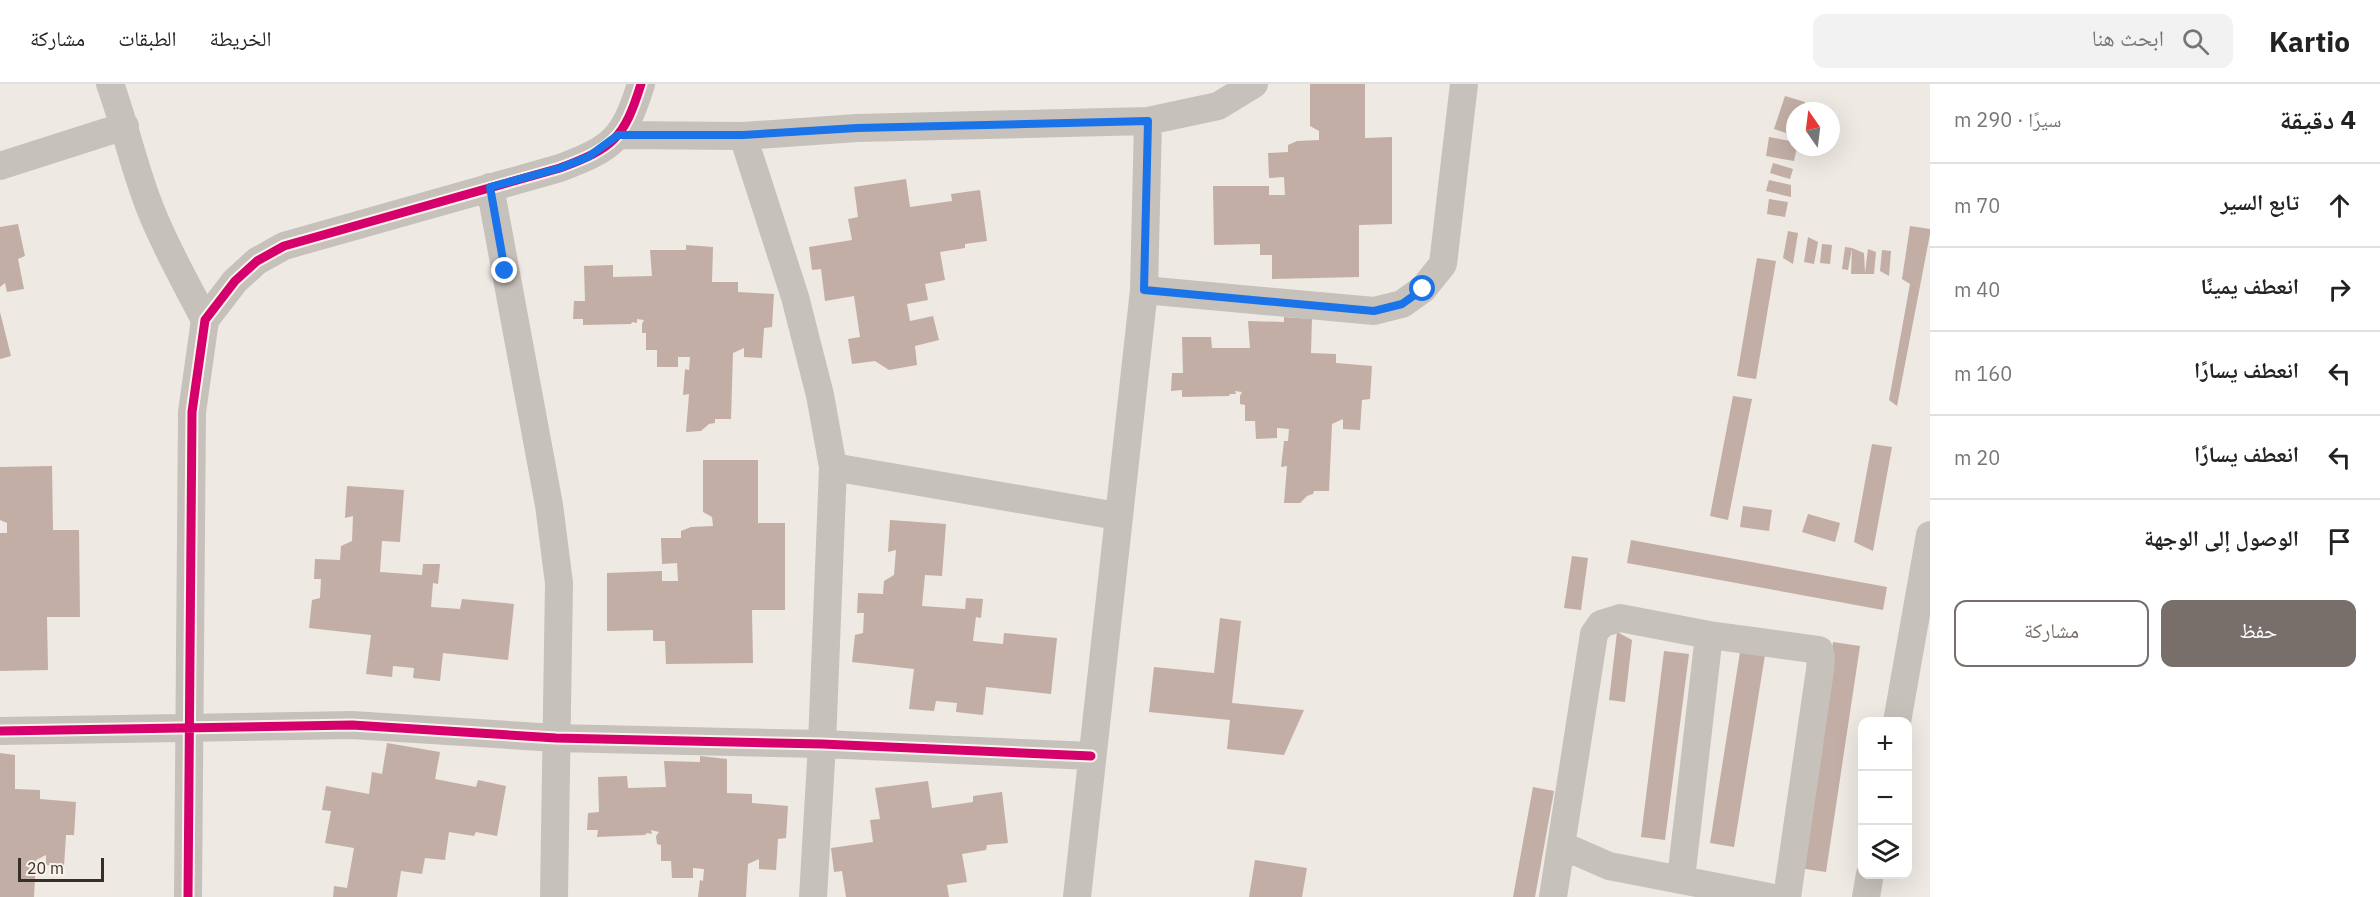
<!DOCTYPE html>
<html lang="ar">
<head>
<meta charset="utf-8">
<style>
	:root { --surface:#fff; --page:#f2f2f2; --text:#222; --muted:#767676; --line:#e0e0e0; --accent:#786f6a }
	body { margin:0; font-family:"IBM Plex Sans","Noto Naskh Arabic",sans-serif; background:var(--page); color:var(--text); direction:rtl }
	.controls { position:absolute; right:18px; bottom:18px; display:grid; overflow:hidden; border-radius:12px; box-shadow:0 6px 24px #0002 }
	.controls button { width:54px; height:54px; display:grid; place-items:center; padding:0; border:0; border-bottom:2px solid var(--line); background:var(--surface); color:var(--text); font:30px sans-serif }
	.compass { position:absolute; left:1786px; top:18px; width:54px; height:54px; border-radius:50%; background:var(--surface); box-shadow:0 6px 24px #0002; rotate:346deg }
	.scale { position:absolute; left:18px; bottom:15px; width:86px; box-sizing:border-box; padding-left:6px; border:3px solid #382e29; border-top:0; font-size:16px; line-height:21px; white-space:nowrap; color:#382e29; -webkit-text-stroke:4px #faf3ea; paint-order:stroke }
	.stop { position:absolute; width:18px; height:18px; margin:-14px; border:4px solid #1a73e8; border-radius:50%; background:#fff }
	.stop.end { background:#1a73e8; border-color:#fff; box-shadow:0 2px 6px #0008 }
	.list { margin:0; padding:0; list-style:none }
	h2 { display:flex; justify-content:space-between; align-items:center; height:78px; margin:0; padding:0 24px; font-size:26px }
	h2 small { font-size:20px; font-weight:400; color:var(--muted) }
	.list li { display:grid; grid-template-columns:39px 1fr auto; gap:18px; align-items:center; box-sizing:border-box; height:84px; padding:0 24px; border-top:2px solid var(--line) }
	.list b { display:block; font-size:22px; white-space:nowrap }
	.list em { font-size:20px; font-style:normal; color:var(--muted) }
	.actions { display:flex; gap:12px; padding:18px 24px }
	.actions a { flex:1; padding:14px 0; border:2px solid var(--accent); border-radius:12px; text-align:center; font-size:21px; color:var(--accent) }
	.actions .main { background:var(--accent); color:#fff }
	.icon { flex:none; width:33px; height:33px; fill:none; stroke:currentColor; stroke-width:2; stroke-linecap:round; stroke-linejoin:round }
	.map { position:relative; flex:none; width:1930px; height:813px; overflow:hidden; direction:ltr }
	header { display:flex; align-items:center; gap:36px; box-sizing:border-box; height:84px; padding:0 30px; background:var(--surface); border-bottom:2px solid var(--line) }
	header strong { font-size:28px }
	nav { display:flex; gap:33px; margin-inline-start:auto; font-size:21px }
	.search { width:420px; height:54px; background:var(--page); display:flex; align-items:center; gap:15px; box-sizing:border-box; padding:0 21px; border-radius:12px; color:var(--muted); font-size:22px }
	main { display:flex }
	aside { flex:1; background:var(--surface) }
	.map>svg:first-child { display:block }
	.building { fill:#c2aea4 }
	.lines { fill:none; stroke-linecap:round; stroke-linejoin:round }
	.minor { stroke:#c7c1bb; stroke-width:28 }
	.cycleway-casing { stroke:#faf3ea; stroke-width:13 }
	.cycleway { stroke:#d6006c; stroke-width:9 }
	.route { stroke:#1a73e8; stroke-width:8 }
</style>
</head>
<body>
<header>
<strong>Kartio</strong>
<div class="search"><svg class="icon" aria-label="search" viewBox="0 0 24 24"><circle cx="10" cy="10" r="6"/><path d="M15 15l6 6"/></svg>ابحث هنا</div>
<nav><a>الخريطة</a><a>الطبقات</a><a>مشاركة</a></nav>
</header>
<main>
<aside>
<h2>4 دقيقة<small>سيرًا · 290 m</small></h2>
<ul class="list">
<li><svg class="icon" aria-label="ahead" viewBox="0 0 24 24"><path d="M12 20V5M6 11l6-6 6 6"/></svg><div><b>تابع السير</b></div><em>70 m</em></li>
<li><svg class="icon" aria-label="right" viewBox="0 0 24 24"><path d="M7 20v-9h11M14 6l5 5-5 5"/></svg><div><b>انعطف يمينًا</b></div><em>40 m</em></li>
<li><svg class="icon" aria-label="left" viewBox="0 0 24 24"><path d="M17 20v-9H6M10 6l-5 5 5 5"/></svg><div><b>انعطف يسارًا</b></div><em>160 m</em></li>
<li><svg class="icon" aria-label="left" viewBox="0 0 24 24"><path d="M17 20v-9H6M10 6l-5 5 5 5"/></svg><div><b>انعطف يسارًا</b></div><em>20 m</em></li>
<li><svg class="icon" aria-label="arrive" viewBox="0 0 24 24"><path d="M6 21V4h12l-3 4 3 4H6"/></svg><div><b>الوصول إلى الوجهة</b></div></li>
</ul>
<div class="actions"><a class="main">حفظ</a><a>مشاركة</a></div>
</aside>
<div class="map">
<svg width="1930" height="813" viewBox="0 0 1930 813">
	<rect width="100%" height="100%" fill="#eee9e3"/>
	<path class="building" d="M 1310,0 L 1365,0 L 1365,54 L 1392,53 L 1392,140 L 1359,141 L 1359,193 L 1272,195 L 1272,171 L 1260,171 L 1260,160 L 1214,161 L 1213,102 L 1269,102 L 1269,111 L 1285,111 L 1284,93 L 1269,94 L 1268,69 L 1288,68 L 1288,61 L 1297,57 L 1319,56 L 1319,47 L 1310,42 Z
		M 1785,12 L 1805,18 L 1804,27 L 1795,27 L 1795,52 L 1774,45 Z
		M 1769,53 L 1795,58 L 1797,63 L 1794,77 L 1766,72 Z
		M 1773,79 L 1793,85 L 1790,95 L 1770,89 Z
		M 906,95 L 910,123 L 952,117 L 951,110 L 980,106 L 987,157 L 965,160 L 965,164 L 940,168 L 945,196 L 925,200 L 928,216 L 907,220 L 910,237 L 933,232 L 939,256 L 915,262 L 917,281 L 889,286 L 875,277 L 852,280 L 848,255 L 860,253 L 854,212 L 825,217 L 821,185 L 812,186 L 809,163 L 852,156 L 848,135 L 858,133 L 854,103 Z
		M 1769,96 L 1791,101 L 1791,113 L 1766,107 Z
		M 1769,115 L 1788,118 L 1785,133 L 1767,130 Z
		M 18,140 L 25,172 L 18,175 L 24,205 L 7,208 L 5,199 L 0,203 L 0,143 Z
		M 1910,142 L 1930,145 L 1930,150 L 1897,322 L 1889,316 L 1910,200 L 1902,195 Z
		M 1788,147 L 1798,149 L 1793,180 L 1783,174 Z
		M 1808,153 L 1818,158 L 1814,180 L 1804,178 Z
		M 1822,160 L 1832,161 L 1830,180 L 1820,179 Z
		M 686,161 L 713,163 L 712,198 L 738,198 L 738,208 L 774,210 L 772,243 L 764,244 L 762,274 L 744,273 L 744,264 L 733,269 L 731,335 L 715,335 L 715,339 L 709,340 L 701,347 L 686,348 L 689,310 L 683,311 L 685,285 L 689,286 L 690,273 L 678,273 L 678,283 L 657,283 L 657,266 L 646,266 L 646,249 L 642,249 L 642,240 L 644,236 L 637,235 L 637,239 L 632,238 L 631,240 L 583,241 L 583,235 L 573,235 L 574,217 L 585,217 L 584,182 L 613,181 L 613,193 L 652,192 L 650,166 L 686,166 Z
		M 1845,163 L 1852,164 L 1848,186 L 1842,185 Z
		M 1852,164 L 1864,169 L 1865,189 L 1868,165 L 1876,168 L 1874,190 L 1851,190 Z
		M 1882,166 L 1891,167 L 1889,192 L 1880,187 Z
		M 1757,174 L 1776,177 L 1756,295 L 1737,292 Z
		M 0,228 L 11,272 L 0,275 Z
		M 1284,233 L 1312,235 L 1311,269 L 1336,270 L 1336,279 L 1372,282 L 1370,315 L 1362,316 L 1360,346 L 1343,345 L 1343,335 L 1332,340 L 1329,407 L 1314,407 L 1313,410 L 1307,412 L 1300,419 L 1284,419 L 1287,382 L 1281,383 L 1284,357 L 1288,357 L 1289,345 L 1277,344 L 1277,354 L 1256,355 L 1255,337 L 1245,337 L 1245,321 L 1240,320 L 1240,312 L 1242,308 L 1235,307 L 1236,310 L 1230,310 L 1229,312 L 1182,313 L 1182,306 L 1171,307 L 1172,289 L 1183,289 L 1182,253 L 1211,253 L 1212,264 L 1250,264 L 1248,237 L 1284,238 Z
		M 1733,312 L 1752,315 L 1728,436 L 1710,432 Z
		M 1872,360 L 1892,363 L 1873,467 L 1854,458 Z
		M 703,376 L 758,376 L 758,439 L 785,439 L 785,526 L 752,526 L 753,579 L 666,580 L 665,557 L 653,557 L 653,546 L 607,547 L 607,489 L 662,487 L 662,497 L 678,497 L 677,479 L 662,480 L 661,454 L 681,454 L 681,447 L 691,443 L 713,442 L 712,433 L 703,428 Z
		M 52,382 L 53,446 L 79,446 L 80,533 L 47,533 L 48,586 L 0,587 L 0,449 L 7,449 L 7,439 L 0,436 L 0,383 Z
		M 347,402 L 404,406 L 400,458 L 382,457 L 380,488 L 422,491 L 423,480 L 440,480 L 438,500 L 433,499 L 431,523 L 460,525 L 462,515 L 514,520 L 508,576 L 443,569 L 440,597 L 413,594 L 414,584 L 393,582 L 392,593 L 366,590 L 371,551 L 309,544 L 312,516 L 320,514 L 321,495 L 314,495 L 315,475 L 340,476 L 341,462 L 352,457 L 353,432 L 345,434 Z
		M 1743,422 L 1772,426 L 1769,447 L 1740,443 Z
		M 1808,430 L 1840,439 L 1835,458 L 1802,448 Z
		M 890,436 L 946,440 L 942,492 L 925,491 L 922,522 L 965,525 L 966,514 L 983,515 L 981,534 L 976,533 L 973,557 L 1003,560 L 1004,549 L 1057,554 L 1051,610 L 986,603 L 983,631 L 956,628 L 957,619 L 936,617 L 934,627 L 909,625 L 914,585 L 852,578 L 855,551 L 863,549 L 864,529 L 857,529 L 858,509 L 883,510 L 884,497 L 894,491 L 896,466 L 888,468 Z
		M 1631,456 L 1887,503 L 1883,526 L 1627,479 Z
		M 1572,472 L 1588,474 L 1581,526 L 1564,524 Z
		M 1220,534 L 1241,537 L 1232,619 L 1304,626 L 1284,671 L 1227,665 L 1230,636 L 1149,628 L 1154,583 L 1214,589 Z
		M 1617,548 L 1632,556 L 1625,618 L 1609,616 Z
		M 1833,558 L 1860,562 L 1826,788 L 1799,784 Z
		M 1664,567 L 1689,570 L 1665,756 L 1641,753 Z
		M 1740,568 L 1765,571 L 1734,763 L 1710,759 Z
		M 387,659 L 440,668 L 435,695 L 476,703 L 478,696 L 506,702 L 497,752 L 476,748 L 474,752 L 449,748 L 445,776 L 425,774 L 422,790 L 401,787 L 397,813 L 333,813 L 334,802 L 347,804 L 354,764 L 325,759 L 331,727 L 322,726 L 326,702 L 369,710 L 372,688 L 382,690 Z
		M 0,669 L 15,671 L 15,705 L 40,706 L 40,715 L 76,718 L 74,751 L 66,751 L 64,782 L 46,781 L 46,771 L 36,776 L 34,813 L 0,813 Z
		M 700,672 L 727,675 L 727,709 L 752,710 L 752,719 L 788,722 L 786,754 L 778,755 L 776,786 L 759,785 L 759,775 L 748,780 L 746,813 L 698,813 L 700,796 L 703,797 L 704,785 L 693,784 L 693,794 L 672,794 L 671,777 L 661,777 L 661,761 L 657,760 L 656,752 L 659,748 L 651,746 L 652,750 L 647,749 L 645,751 L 597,753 L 598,746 L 587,746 L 588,729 L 599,728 L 598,693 L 627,692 L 628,704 L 666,703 L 664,677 L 700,678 Z
		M 928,697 L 932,724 L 973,718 L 973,712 L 1002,708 L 1008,759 L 987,761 L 986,766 L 962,770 L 967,798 L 947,801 L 949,813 L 846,813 L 842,787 L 834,788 L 831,764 L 873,758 L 870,736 L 880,735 L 875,704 Z
		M 1533,703 L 1554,707 L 1535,813 L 1513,813 Z
		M 1255,776 L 1307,784 L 1302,813 L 1249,813 Z"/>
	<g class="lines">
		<path class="minor" d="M 110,0 C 125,41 134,84 150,124 C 165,163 186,199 205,236
			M 618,51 L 743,52 L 857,44 L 1148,37 L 1218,22 L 1254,0
			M 743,52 L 795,213 L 820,311 L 833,383 L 822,660 L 813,813
			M 0,82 L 125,42
			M 490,103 L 549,421 L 559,499 L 554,813
			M 1144,206 L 1374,227 L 1402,220 L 1423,205 L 1443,180 L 1464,0
			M 833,383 L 1117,432
			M 1897,638 L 1930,451
			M 0,647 L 352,641 L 556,654 L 822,660 L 1091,672
			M 1561,761 L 1609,782 L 1769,813
			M 1681,795 L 1709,551
			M 188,813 L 192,328 L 205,236 L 235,197 L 257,177 L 284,162 L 560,84 C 613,64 624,55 641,0
			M 1077,813 L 1144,206 L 1148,37
			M 1553,813 L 1594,550 L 1601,540 L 1620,534 L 1709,551 L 1819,566 L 1821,574 L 1820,586 L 1787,813
			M 1866,813 L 1870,790"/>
		<g class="cycleway-casing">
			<path id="cycleway" d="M 0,647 L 352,641 L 556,654 L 822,660 L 1091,672
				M 188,813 L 192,328 L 205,236 L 235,197 L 257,177 L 284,162 L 560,84 C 613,64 624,55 641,0"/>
		</g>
		<use href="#cycleway" class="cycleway"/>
	</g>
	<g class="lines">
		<path class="route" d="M 505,187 L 490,103 L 560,84 L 588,73 L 618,51 L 743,51 L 857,44 L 1148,37 L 1144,206 L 1374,227 L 1402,220 L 1423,205"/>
	</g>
</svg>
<div class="controls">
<button>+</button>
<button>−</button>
<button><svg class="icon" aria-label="layers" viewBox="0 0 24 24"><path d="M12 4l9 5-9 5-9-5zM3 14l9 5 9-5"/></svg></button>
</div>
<svg class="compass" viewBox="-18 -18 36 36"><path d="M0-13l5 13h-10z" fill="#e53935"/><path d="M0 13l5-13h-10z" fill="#767676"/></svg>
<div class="scale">20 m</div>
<div class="stop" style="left:1423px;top:205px"></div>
<div class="stop end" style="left:505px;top:187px"></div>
</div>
</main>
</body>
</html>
